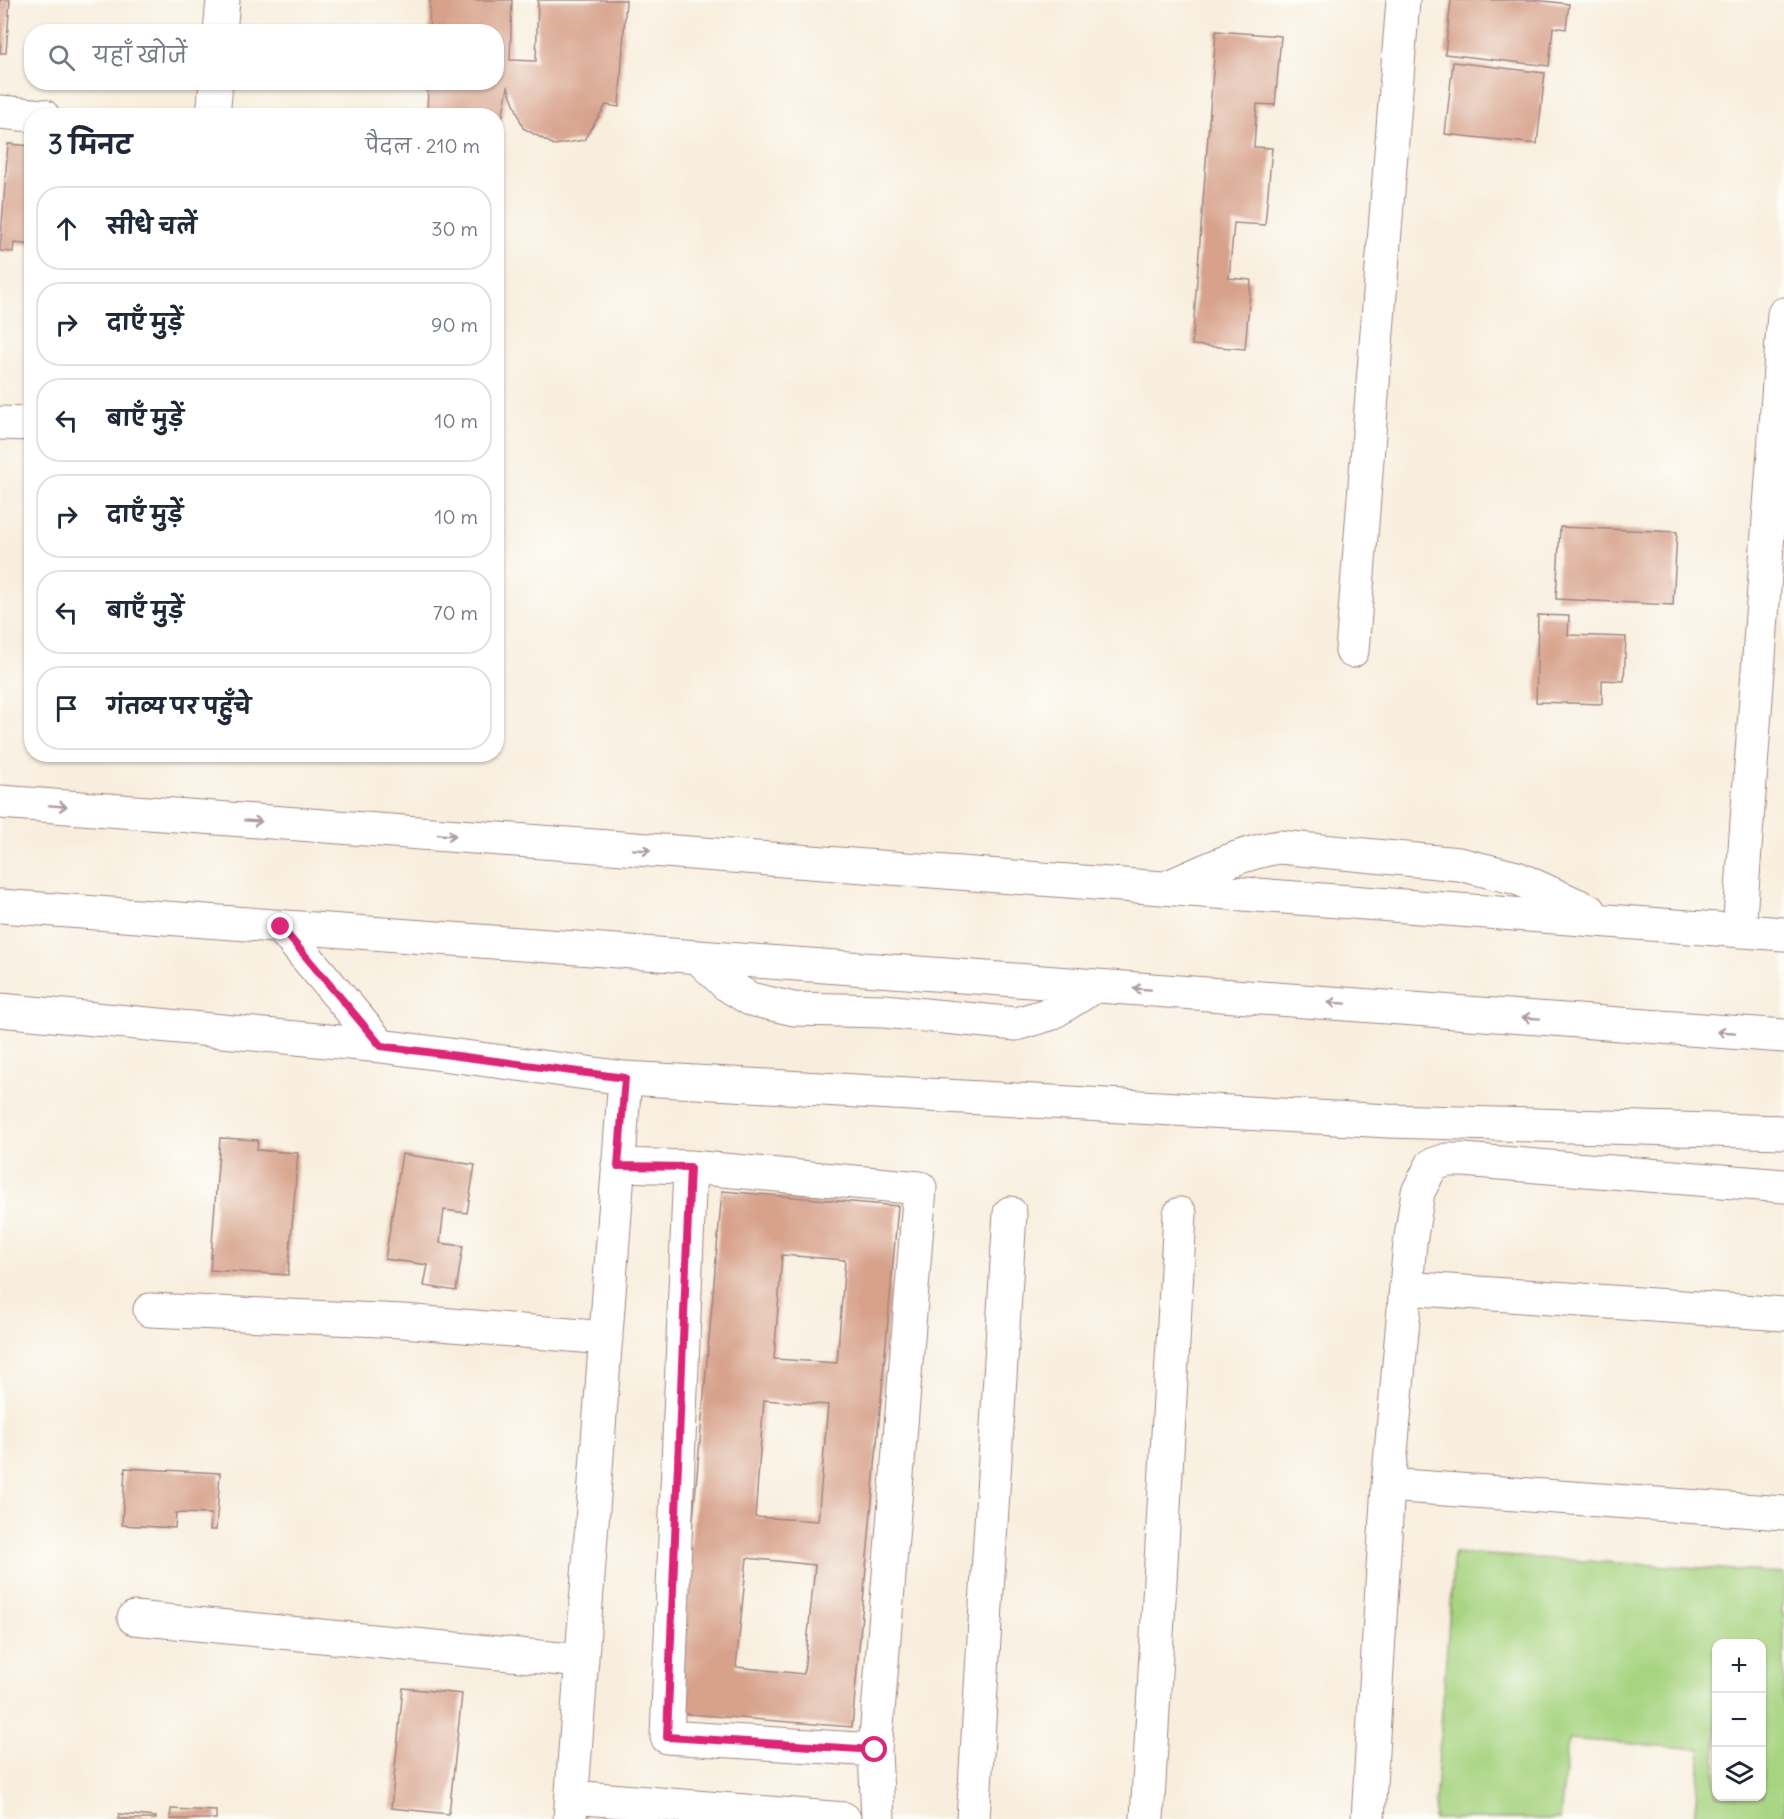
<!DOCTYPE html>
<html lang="hi">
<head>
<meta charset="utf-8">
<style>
	:root { --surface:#fff; --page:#f2f2f3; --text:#1f2937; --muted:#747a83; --line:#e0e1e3 }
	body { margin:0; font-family:Delius,"Playpen Sans Deva",sans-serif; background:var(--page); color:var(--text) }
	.controls { position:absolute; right:18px; bottom:18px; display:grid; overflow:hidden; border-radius:12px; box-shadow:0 2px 4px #0004 }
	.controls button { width:54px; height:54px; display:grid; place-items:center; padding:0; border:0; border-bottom:2px solid var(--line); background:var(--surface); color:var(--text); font:30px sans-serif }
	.stop { position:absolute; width:18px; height:18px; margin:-14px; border:4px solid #db2777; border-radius:50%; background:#fff }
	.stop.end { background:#db2777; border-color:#fff; box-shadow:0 2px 6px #0008 }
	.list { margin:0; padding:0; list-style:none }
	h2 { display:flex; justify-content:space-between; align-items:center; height:78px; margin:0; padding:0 24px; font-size:26px }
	h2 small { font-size:20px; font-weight:400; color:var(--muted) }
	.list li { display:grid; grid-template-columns:39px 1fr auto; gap:18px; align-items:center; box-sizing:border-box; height:84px; margin:0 12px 12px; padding:0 12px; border:2px solid var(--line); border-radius:24px }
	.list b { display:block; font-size:22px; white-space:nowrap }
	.list em { font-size:20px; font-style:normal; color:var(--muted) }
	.icon { flex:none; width:33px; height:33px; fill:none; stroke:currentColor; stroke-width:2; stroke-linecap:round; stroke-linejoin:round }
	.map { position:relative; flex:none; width:1784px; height:1819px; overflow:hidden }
	.search { position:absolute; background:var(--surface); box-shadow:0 2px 4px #0004; left:24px; top:24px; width:480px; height:66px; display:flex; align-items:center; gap:15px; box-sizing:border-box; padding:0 21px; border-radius:24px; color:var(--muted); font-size:22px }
	.panel { position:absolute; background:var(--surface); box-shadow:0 2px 4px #0004; left:24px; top:108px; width:480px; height:654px; border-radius:24px }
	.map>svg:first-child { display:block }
	.green { fill:#a7d481; stroke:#787a56; stroke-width:1.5; fill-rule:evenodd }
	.building { fill:#d7a18a; fill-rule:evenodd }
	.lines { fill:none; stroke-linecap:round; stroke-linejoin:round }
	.minor-casing { stroke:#a18684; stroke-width:35 }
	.minor { stroke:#fff; stroke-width:33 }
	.oneway { stroke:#ae9aa0 }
	.route { stroke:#db2777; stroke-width:8 }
</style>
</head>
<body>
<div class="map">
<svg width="1784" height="1819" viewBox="0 0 1784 1819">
	<rect width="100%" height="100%" fill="#fdfcf7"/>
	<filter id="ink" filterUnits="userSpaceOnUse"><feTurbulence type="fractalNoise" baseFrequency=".0167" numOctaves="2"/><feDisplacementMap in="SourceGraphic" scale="12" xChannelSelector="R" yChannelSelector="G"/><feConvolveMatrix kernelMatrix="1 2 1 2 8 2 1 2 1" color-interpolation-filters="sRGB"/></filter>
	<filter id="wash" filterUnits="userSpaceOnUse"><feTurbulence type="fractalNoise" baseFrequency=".008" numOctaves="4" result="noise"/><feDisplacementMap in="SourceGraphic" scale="24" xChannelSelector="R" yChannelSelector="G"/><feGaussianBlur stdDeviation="1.35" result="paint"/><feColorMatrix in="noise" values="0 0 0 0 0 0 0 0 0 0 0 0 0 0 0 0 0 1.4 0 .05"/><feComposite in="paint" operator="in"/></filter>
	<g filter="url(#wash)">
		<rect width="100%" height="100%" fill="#f8eedd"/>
		<path class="green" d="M 1454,1553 L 1784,1573 L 1782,1614 L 1784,1615 L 1784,1819 L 1694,1819 L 1701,1749 L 1568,1739 L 1560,1819 L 1434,1819 ZM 1716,1644 L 1762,1644 L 1762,1796 L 1716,1796 Z"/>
		<g id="blocks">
			<path class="building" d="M 0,0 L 10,0 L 6,53 L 0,53 Z
				M 430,0 L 512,0 L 510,60 L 536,61 L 538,0 L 626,0 L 619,107 L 606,105 L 584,140 L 554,145 L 523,128 L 508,87 L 500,129 L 496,132 L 496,116 L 427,116 L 428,82 L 496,82 L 496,32 L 429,32 Z
				M 1451,0 L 1535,0 L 1569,4 L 1566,29 L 1553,27 L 1549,66 L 1445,54 Z
				M 1216,31 L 1281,36 L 1275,105 L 1257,104 L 1254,147 L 1272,148 L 1265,225 L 1234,223 L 1229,278 L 1251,280 L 1245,349 L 1192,345 Z
				M 1453,62 L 1545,73 L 1537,144 L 1445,134 Z
				M 8,144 L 32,146 L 32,245 L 14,243 L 13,252 L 0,251 Z
				M 1560,527 L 1677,532 L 1673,605 L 1556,599 Z
				M 1538,615 L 1569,616 L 1568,635 L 1626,637 L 1624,681 L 1602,680 L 1602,704 L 1536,702 Z
				M 220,1138 L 258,1140 L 257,1150 L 298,1153 L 288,1275 L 210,1270 Z
				M 402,1154 L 475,1165 L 467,1213 L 444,1210 L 440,1243 L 463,1246 L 456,1291 L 424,1286 L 428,1265 L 385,1259 Z
				M 722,1191 L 898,1206 L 852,1727 L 676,1713 ZM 782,1255 L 845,1260 L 837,1363 L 774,1359 ZM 764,1400 L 828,1405 L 818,1521 L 755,1517 ZM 747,1558 L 815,1565 L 804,1674 L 736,1667 Z
				M 125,1468 L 220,1473 L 216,1530 L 210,1530 L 211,1514 L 176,1513 L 175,1528 L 122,1525 Z
				M 403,1688 L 462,1694 L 449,1814 L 391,1808 Z
				M 171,1809 L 216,1811 L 216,1819 L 170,1819 Z
				M 119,1814 L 156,1817 L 156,1819 L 118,1819 Z"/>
		</g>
	</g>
	<g filter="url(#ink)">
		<use href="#blocks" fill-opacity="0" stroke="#a18684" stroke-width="1.5"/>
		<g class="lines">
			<g class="minor-casing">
				<path id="minor" d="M 220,32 L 223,0
					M 0,112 L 43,116
					M 213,116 L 216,82
					M 0,423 L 32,424
					M 1352,651 L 1403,0
					M 0,802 L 1784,934
					M 1170,886 C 1205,871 1240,853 1279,847 L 1459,864 L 1517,878 L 1590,911
					M 0,906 L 1784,1036
					M 281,927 L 381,1046
					M 1739,931 L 1784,314
					M 698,957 L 726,984 L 750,999 L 794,1009 L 884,1011 L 1016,1024 L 1050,1014 L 1095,986
					M 0,1010 L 381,1046 L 625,1078 L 1388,1121 L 1784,1132
					M 618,1165 L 690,1167 L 920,1188 L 875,1750 L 667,1737 L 690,1167
					M 1406,1288 L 1784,1314
					M 150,1310 L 403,1321 L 606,1338
					M 1388,1485 L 1784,1513
					M 134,1618 L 582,1661
					M 875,1750 L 878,1819
					M 572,1797 L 844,1819
					M 570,1819 L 625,1078
					M 973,1819 L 1010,1213
					M 1147,1819 L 1180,1214
					M 1368,1819 L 1388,1485 L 1410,1243 L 1418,1192 L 1432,1165 L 1447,1160 L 1463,1160 L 1784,1186"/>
			</g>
			<use href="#minor" class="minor"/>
		</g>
		<defs><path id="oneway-shaft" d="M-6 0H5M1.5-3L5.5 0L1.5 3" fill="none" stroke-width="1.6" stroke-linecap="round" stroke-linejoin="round" transform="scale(1.5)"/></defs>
		<g class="oneway">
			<use href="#oneway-shaft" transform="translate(58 806) rotate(4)"/>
			<use href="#oneway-shaft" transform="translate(253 821) rotate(4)"/>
			<use href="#oneway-shaft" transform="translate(447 835) rotate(4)"/>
			<use href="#oneway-shaft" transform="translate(642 850) rotate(4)"/>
			<use href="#oneway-shaft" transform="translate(1142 989) rotate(-176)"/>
			<use href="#oneway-shaft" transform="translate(1337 1003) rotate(-176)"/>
			<use href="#oneway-shaft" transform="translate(1531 1018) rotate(-176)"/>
			<use href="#oneway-shaft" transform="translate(1726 1032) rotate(-176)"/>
		</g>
	</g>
	<g class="lines" filter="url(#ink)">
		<path class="route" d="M 281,927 L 381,1046 L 625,1078 L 618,1166 L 690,1167 L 667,1737 L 875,1750"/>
	</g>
</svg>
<div class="controls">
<button>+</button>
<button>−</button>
<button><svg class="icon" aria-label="layers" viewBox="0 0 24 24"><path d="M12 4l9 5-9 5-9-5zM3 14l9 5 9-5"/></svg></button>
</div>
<div class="stop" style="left:875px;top:1750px"></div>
<div class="stop end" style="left:281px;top:927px"></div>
<div class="search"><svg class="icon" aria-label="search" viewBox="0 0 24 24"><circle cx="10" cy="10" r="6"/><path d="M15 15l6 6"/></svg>यहाँ खोजें</div>
<section class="panel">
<h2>3 मिनट<small>पैदल · 210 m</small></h2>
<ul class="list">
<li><svg class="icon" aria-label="ahead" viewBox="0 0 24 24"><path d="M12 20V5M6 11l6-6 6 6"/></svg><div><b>सीधे चलें</b></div><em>30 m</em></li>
<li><svg class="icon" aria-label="right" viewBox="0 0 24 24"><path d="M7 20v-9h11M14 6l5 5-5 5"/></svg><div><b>दाएँ मुड़ें</b></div><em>90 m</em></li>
<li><svg class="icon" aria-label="left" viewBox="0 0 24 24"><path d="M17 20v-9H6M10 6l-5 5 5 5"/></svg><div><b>बाएँ मुड़ें</b></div><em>10 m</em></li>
<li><svg class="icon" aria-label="right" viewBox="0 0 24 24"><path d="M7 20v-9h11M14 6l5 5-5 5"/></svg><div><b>दाएँ मुड़ें</b></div><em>10 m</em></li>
<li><svg class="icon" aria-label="left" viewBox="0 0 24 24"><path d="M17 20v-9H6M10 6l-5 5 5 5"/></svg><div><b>बाएँ मुड़ें</b></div><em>70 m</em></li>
<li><svg class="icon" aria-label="arrive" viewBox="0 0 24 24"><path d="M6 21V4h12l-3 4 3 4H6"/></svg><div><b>गंतव्य पर पहुँचे</b></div></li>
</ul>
</section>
</div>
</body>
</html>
